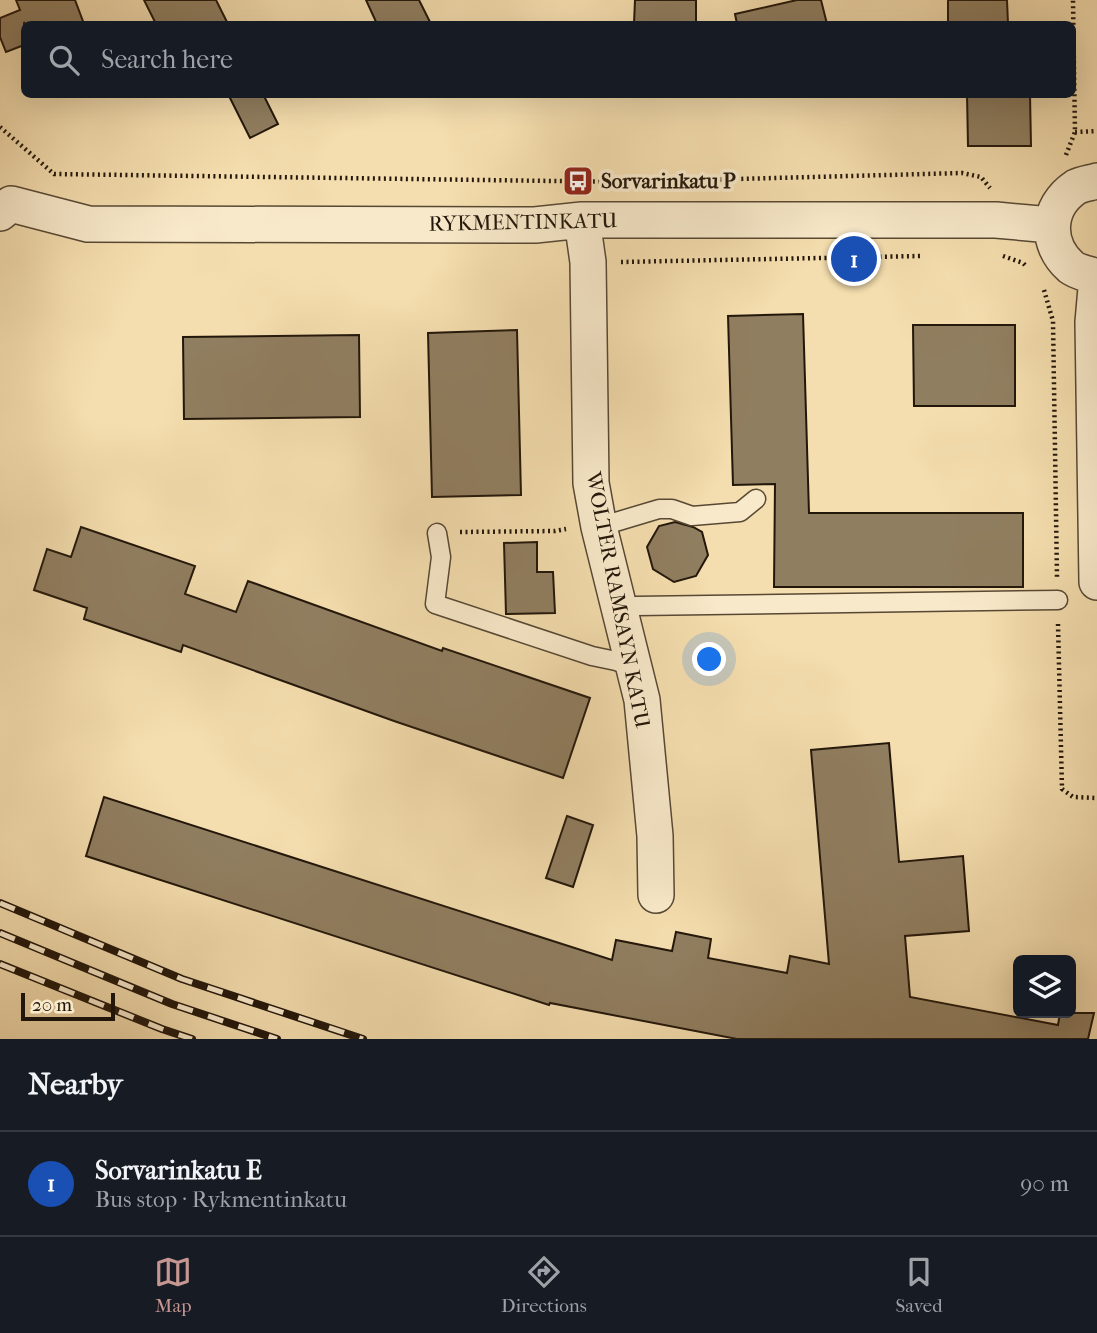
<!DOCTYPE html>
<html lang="en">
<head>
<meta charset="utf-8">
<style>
	:root { --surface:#171b24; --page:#242831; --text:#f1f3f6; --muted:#9ea1a6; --line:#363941; --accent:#c59692 }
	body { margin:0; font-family:"IM FELL French Canon",serif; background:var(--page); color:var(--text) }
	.controls { position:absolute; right:21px; bottom:21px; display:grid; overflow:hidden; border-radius:10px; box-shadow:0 7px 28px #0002 }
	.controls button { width:63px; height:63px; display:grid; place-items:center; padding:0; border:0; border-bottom:2px solid var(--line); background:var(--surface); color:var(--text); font:35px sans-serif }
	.scale { position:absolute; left:21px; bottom:18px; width:94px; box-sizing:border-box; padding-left:7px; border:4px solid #23170b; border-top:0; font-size:19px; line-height:24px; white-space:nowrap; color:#23170b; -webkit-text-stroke:5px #f8e9ca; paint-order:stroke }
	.you { position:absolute; left:710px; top:660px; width:24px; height:24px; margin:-18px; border:5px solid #fff; border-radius:50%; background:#1a73e8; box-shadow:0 0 0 10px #1a73e833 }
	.badge { display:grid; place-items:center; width:46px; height:46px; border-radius:50%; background:var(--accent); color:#fff; font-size:23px; font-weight:700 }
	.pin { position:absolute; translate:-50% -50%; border:4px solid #fff; box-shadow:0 2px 7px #0006 }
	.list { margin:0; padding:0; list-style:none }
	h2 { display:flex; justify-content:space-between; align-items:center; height:91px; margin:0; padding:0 28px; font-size:30px }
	h2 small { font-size:23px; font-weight:400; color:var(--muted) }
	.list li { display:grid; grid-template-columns:46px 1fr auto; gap:21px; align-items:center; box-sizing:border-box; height:105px; padding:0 28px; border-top:2px solid var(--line) }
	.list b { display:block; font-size:26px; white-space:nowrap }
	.list p { margin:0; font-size:23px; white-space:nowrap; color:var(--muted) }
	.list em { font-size:23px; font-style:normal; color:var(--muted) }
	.icon { flex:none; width:38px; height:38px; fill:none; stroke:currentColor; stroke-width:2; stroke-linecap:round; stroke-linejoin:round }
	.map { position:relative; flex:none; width:1097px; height:1039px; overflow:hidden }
	.search { position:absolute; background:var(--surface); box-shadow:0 7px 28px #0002; left:21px; right:21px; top:21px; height:77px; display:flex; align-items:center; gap:18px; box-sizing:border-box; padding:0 24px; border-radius:10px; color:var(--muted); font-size:26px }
	.sheet { height:196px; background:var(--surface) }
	nav { display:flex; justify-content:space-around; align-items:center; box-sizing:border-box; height:98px; border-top:2px solid var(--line); background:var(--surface); font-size:19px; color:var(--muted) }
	nav a { display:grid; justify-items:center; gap:4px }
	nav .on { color:var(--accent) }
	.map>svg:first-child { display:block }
	.building { fill:#907e60; stroke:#23170b; stroke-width:2 }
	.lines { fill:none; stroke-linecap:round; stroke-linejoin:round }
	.service-casing { stroke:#574834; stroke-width:21 }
	.minor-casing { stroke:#574834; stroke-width:38 }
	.path { stroke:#23170b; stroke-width:4.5; stroke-dasharray:2 3.5; stroke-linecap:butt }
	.service { stroke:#f8e9ca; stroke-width:18 }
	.minor { stroke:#f8e9ca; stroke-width:35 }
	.rail-casing { stroke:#23170b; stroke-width:8 }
	.rail { stroke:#f8e9ca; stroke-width:5; stroke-dasharray:16; stroke-linecap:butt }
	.labels { text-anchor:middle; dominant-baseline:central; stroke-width:7; stroke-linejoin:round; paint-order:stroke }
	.poi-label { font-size:21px; font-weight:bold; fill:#23170b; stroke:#f8e9ca; text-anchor:start }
	.street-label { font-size:21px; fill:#23170b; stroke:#f8e9ca }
</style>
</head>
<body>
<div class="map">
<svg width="1097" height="1039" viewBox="0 0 1097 1039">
	<rect width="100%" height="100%" fill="#f4ddae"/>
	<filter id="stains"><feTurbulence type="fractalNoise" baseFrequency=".00286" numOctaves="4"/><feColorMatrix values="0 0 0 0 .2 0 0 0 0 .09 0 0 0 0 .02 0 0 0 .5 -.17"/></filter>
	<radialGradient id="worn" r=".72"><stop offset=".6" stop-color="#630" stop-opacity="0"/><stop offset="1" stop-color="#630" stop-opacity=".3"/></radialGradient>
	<path class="building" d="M 16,0 L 75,0 L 84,24 L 25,24 L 24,22 L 24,45 L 6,52 L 0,37 L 0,18 L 20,10 Z
		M 144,0 L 216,0 L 228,24 L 156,24 Z
		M 366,0 L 419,0 L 431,24 L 377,24 Z
		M 635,0 L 696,0 L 696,24 L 634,24 Z
		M 797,0 L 821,0 L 827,24 L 737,24 L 735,14 Z
		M 948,0 L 1007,0 L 1008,24 L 948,24 Z
		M 228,94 L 263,94 L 278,124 L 250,138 Z
		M 967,94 L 1030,94 L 1031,146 L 968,146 Z
		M 803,314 L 809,513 L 1023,513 L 1023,587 L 774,587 L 775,484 L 733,485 L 728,316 Z
		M 913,325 L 1015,325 L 1015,406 L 914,406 Z
		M 517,330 L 521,495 L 432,497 L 428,333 Z
		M 359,335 L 360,417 L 184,419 L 183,337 Z
		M 675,522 L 693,527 L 702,532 L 708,555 L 696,576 L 674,582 L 653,569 L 647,547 L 659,526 Z
		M 81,527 L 195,566 L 185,594 L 236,612 L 248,581 L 442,651 L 443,648 L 590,698 L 563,778 L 394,721 L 183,645 L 181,652 L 84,619 L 87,608 L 34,590 L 47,549 L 71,557 Z
		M 537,542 L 537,572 L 553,572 L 555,613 L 506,614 L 504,543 Z
		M 889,743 L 899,862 L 963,856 L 969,931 L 905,936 L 910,997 L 1058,1025 L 1060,1013 L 1094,1013 L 1088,1039 L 737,1039 L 550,1003 L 549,1005 L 86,856 L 104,797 L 612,960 L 616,940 L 672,951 L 676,932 L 711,939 L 708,958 L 787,973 L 790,956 L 829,964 L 811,750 Z
		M 567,816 L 593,825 L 573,887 L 546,878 Z"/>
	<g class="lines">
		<g class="service-casing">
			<path id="service" d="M 599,527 L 659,509 L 672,509 L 692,516 L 740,512 L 756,499
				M 437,533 L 441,557 L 435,604 L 592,656 L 616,661 L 634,667
				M 636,606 L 1058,600"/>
		</g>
		<g class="minor-casing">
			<path id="minor" d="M 1097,181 C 1090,183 1082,184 1076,187 C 1046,207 1045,244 1071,267 C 1077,272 1089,274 1097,277
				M 0,213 L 11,204 L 88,224 L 535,225 L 582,220 L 996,220 L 1051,225
				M 582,220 L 588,262 L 591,483 L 599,527 L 642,700 L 655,836 L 656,895
				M 1097,277 L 1093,322 L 1097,582"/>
		</g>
		<path class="path" d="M 0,127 L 54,174 L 625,182 L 962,173 L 981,177 L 990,188
			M 1075,132 L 1097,131
			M 1066,155 L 1075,132 L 1073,0
			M 1003,256 L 1023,263 L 1027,267
			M 621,262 L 920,256
			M 1044,290 L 1053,321 L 1057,577
			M 460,532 L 555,531 L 566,529
			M 1058,624 L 1062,789 L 1073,797 L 1097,798"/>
		<use href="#service" class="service"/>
		<use href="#minor" class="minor"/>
		<g class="rail-casing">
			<path id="rail" d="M 0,903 L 182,979 L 363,1039
				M 0,933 L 172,1004 L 277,1039
				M 0,964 L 162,1029 L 192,1039"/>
		</g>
		<use href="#rail" class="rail"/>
	</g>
	<defs>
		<g id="bus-square" transform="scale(1.575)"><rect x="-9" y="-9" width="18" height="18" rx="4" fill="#8f2418" stroke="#f8e9ca"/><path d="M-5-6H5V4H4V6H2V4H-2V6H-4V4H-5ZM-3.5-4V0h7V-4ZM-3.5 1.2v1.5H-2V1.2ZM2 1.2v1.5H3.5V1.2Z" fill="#fff"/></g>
	</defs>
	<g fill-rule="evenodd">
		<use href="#bus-square" x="578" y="181"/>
	</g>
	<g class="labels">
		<g class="poi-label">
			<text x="601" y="181">Sorvarinkatu P</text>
		</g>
		<g class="street-label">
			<text transform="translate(523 222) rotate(-1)">RYKMENTINKATU</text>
			<text transform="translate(618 600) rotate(79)">WOLTER RAMSAYN KATU</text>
		</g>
	</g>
	<rect width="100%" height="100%" filter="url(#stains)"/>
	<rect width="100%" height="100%" fill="url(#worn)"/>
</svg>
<div class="controls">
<button><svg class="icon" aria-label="layers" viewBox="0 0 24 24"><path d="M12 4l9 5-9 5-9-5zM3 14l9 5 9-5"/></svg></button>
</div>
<div class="scale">20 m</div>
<div class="you"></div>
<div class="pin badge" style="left:854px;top:259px;background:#1a4fb4">1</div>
<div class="search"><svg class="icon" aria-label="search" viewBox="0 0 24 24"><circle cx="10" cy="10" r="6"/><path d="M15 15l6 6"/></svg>Search here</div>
</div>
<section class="sheet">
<h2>Nearby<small></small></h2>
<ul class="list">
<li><span class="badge" style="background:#1a4fb4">1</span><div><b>Sorvarinkatu E</b><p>Bus stop · Rykmentinkatu</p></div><em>90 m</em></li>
</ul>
</section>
<nav>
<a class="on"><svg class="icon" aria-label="map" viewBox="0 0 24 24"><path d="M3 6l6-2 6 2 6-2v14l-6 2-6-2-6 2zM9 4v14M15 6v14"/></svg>Map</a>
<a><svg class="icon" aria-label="directions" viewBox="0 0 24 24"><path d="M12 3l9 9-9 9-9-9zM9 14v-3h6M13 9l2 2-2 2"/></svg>Directions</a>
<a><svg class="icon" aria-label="saved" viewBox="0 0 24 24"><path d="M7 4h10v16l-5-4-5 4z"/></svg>Saved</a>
</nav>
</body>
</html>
